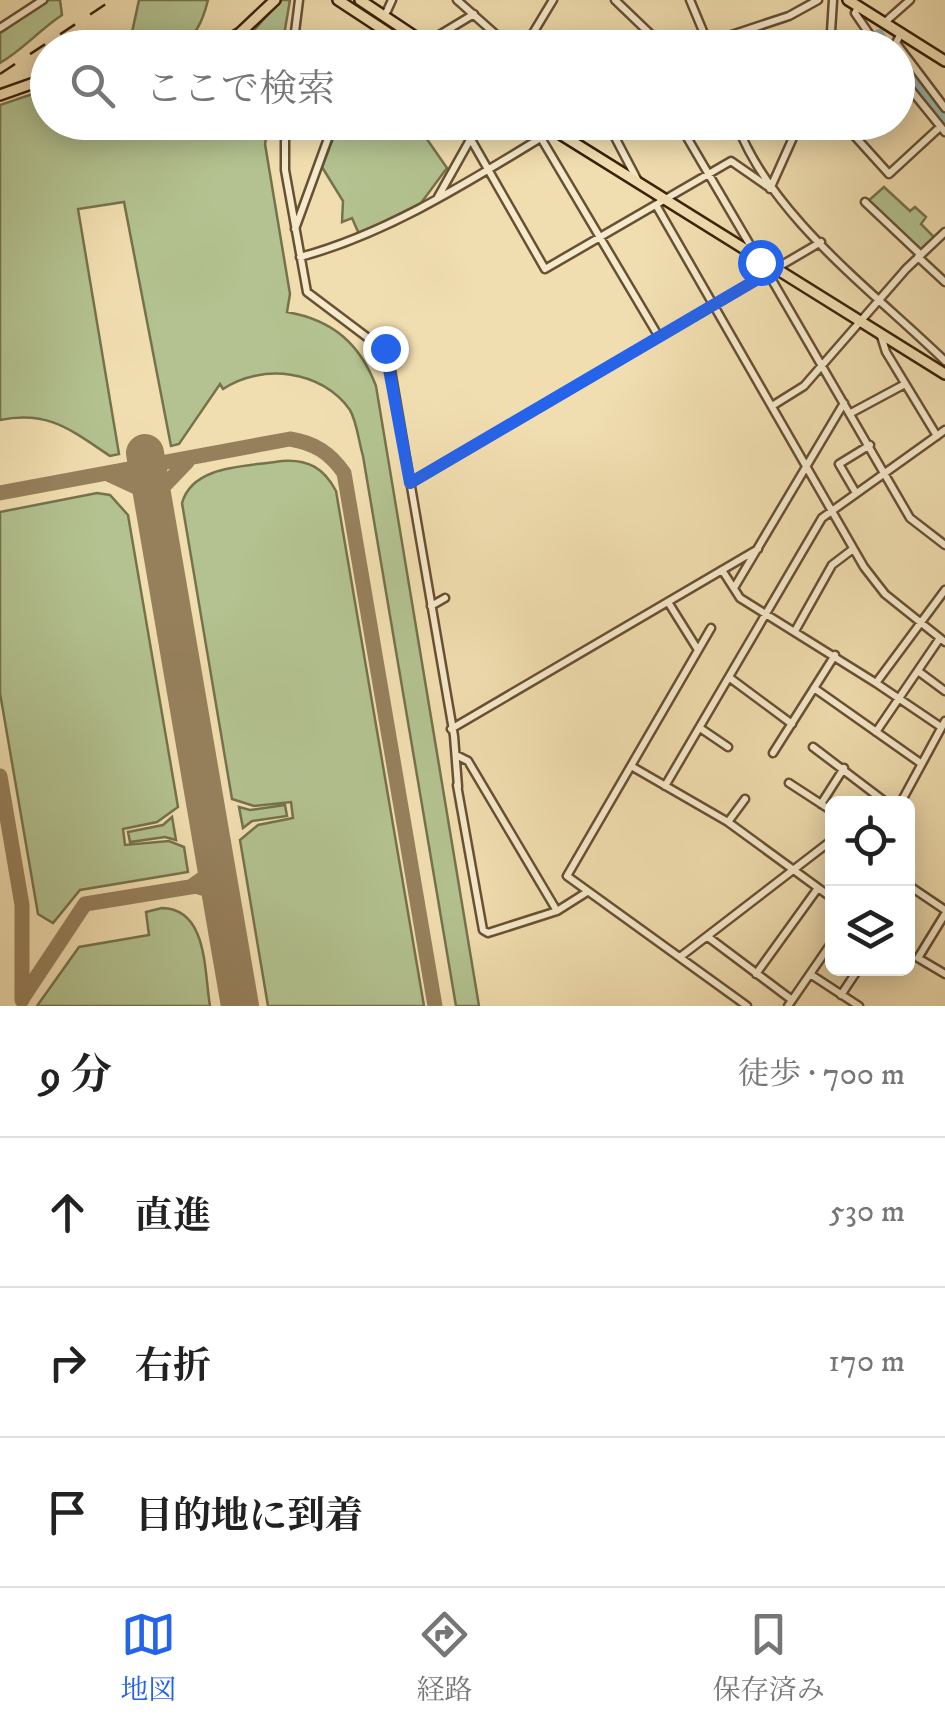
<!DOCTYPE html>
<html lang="ja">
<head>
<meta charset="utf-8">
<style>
	:root { --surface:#fff; --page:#f2f2f2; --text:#222; --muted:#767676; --line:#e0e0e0; --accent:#2563eb }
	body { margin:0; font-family:"IM FELL DW Pica","Noto Serif JP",serif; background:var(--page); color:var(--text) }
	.controls { position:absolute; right:30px; bottom:30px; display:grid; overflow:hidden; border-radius:15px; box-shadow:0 5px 25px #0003 }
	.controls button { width:90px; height:90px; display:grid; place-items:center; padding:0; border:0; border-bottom:2px solid var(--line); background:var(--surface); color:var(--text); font:50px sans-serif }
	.stop { position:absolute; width:30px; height:30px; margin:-22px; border:8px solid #2563eb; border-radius:50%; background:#fff }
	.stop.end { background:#2563eb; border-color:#fff; box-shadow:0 2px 10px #0008 }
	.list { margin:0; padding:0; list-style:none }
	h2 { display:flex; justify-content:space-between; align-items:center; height:130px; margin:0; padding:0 40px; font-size:42px }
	h2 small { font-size:32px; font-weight:400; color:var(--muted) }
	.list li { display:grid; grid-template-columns:65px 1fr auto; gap:30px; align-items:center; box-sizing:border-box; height:150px; padding:0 40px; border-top:2px solid var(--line) }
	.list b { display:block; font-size:38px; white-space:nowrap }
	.list em { font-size:32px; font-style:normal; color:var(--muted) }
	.icon { flex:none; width:55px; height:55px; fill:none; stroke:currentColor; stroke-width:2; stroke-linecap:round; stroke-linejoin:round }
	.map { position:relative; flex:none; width:945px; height:1006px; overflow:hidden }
	.search { position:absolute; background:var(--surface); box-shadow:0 5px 25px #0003; left:30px; right:30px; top:30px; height:110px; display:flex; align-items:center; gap:25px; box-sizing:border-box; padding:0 35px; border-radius:55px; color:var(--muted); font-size:38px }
	.sheet { height:580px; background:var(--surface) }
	nav { display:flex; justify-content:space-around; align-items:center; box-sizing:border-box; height:140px; border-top:2px solid var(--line); background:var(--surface); font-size:28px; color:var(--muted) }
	nav a { display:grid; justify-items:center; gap:5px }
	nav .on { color:var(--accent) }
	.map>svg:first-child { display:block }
	.green { fill:#b3c290; stroke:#76724c; stroke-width:2.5 }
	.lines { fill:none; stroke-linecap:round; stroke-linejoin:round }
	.river { stroke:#9bbbb1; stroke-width:10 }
	.taxiway { stroke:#96805c; stroke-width:15 }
	.runway { stroke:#96805c; stroke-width:38 }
	.minor-casing { stroke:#685032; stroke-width:11 }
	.major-casing { stroke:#3a2108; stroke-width:14 }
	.minor { stroke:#f6eacc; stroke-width:6 }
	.major { stroke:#f1deb0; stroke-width:9 }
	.rail { stroke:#3a2108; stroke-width:2.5; stroke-dasharray:18 18; stroke-linecap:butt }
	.route { stroke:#2563eb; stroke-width:12 }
</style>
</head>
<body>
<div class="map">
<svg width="945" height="1006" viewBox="0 0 945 1006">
	<rect width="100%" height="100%" fill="#f1deb0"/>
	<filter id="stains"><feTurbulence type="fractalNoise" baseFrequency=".002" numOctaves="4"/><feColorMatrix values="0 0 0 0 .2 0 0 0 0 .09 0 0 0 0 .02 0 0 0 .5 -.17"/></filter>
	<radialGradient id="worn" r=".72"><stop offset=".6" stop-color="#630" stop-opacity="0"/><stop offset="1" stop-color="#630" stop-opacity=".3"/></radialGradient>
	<path class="green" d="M 49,0 L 60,0 L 62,15 C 38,31 24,49 0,63 L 0,33 Z
		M 139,0 L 208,0 C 196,48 179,48 134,47 L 129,46 Z
		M 281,0 L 290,0 L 282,47 L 229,47 L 254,30 Z
		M 47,89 L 48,122 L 269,123 L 265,144 L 290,294 L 287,312 C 333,320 360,344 376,386 L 479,1006 L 456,1006 L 363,456 C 359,443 357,422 350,410 C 322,370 262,363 223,389 L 220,384 L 179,444 L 171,446 L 124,202 L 78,209 L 119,454 L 110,456 C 71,430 48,410 0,420 L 0,105 Z
		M 415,122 L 447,168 L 421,203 L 359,234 L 352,218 L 342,222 L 343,201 L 322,167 L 339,123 Z
		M 884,187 L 910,211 L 915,207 L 926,217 L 921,224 L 934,237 L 921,252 L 867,202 Z
		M 282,461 C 308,459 324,468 336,491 L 424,1006 L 268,1006 L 240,840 L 258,825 L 293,818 L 291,802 L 254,806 L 232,799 L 182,503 C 193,464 248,467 282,461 Z
		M 97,493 L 110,495 L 128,515 L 178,807 L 157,822 L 123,829 L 125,845 L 169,841 L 184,847 L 188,872 L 80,890 L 53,923 L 38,914 L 0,693 L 0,512 Z
		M 285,805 L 287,816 L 252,821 L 243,828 L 239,807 L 250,810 Z
		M 172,817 L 176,840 L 165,837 L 130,842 L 128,832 L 163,825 Z
		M 162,908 C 208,909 204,971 210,1006 L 37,1006 L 79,947 L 149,935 L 146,912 Z"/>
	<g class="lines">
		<path class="river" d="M 879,34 L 888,48
			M 898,61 L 945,120"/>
		<path class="taxiway" d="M 110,475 L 138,488 L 154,513
			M 0,493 L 290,439 C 315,443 330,453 344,473 L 435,1006
			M 157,521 L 161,489 L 187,462
			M 0,776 L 22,905 L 22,1000
			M 192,886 L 209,874 L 215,860
			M 22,999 L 85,904 L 196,886 L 212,891 L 223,905"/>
		<path class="runway" d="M 145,453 L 240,1006"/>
		<g class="minor-casing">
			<path id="minor" d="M 457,0 L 511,48
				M 615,0 L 665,48
				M 690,0 L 710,48
				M 858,7 L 855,13 L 879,48
				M 387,11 L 392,0
				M 884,23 L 910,0
				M 0,28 L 43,0
				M 900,35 L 896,43 L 945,108
				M 431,40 L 474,14
				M 293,48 L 299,0
				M 371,48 L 381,28
				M 524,48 L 553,0
				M 692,48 L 789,16 L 818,0
				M 830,48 L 833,0
				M 898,74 L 945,132
				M 285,122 L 285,170 L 307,292 L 388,353 L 454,736 L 458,787
				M 461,122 L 545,269 L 731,161 L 767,186
				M 607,122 L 640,185
				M 678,122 L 756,255
				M 736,122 C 770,216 874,292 945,361
				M 842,122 L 889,174 L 940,127
				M 541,138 L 659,337
				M 770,189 L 800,122
				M 438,197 L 480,122
				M 865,202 L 921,255
				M 656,205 L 864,567 L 885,594 L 945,642
				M 295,229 L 334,122
				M 300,257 C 396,231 482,173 567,122
				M 918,257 L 945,282
				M 773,271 L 772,280 L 910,518 L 945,545
				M 881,336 L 886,352 L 937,436
				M 772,406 L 804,386 L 906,269 L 945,232
				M 851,413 L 905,384
				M 410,483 L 821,242
				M 856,493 L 839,464 L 870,445
				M 722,570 L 740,598 L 876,683
				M 734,588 L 844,403
				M 668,602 L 698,650
				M 431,606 L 445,598
				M 711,628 L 567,876 L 747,1006
				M 795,631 L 832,565 L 853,549
				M 918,671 L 945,691
				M 730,678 L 792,724
				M 814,688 L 919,762
				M 941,727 L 876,683 L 945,590
				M 700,728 L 728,747
				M 451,729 L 758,549
				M 876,732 L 940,638
				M 813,747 L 888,804
				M 773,753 L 835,655
				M 456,755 L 468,761 L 557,911
				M 631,766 L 728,822 L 832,898
				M 789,783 L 832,811
				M 457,785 L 483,930 L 488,933 L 557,911 L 587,892
				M 665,786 L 822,518 L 945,430
				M 821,804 L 844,768
				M 900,804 L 945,721
				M 728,822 L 745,799
				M 908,885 L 945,910
				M 945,914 L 918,958 L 945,974
				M 708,937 L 792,1000
				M 680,957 L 832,840
				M 756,974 L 818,888
				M 810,974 L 859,1006
				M 841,995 L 859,968
				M 788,1006 L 832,942"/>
		</g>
		<g class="major-casing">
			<path id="major" d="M 338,0 L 411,48
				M 360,0 L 432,48
				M 848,0 L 945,61
				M 215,48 L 240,33 L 275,0
				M 0,95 L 48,78
				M 541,122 L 945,374"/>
		</g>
		<use href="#minor" class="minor"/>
		<use href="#major" class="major"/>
		<path class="rail" d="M 0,74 L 112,0"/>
	</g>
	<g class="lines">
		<path class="route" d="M 385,348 L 410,483 L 773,270 L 760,262"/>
	</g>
	<rect width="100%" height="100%" filter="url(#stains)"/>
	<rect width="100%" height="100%" fill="url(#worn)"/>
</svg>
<div class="controls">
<button><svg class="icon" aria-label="locate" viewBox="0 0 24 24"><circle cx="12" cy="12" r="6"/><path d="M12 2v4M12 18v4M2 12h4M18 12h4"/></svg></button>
<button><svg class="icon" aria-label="layers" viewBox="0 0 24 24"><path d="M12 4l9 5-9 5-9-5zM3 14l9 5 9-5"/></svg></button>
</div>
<div class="stop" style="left:760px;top:262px"></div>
<div class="stop end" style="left:385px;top:348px"></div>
<div class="search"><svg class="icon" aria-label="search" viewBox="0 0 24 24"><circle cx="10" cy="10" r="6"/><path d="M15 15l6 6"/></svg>ここで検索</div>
</div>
<section class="sheet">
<h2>9 分<small>徒歩 · 700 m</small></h2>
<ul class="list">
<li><svg class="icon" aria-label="ahead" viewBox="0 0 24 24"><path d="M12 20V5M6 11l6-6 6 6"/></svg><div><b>直進</b></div><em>530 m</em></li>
<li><svg class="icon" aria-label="right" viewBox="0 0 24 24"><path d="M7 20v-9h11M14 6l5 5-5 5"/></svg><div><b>右折</b></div><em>170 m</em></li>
<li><svg class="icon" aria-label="arrive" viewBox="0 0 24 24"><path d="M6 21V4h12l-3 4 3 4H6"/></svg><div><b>目的地に到着</b></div></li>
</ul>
</section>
<nav>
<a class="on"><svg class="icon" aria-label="map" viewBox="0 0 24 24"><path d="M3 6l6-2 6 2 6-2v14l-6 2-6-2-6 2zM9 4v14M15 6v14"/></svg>地図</a>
<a><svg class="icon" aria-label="directions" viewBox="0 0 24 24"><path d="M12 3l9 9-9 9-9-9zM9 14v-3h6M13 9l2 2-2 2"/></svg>経路</a>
<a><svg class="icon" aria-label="saved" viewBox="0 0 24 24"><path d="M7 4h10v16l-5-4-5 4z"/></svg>保存済み</a>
</nav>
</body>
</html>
